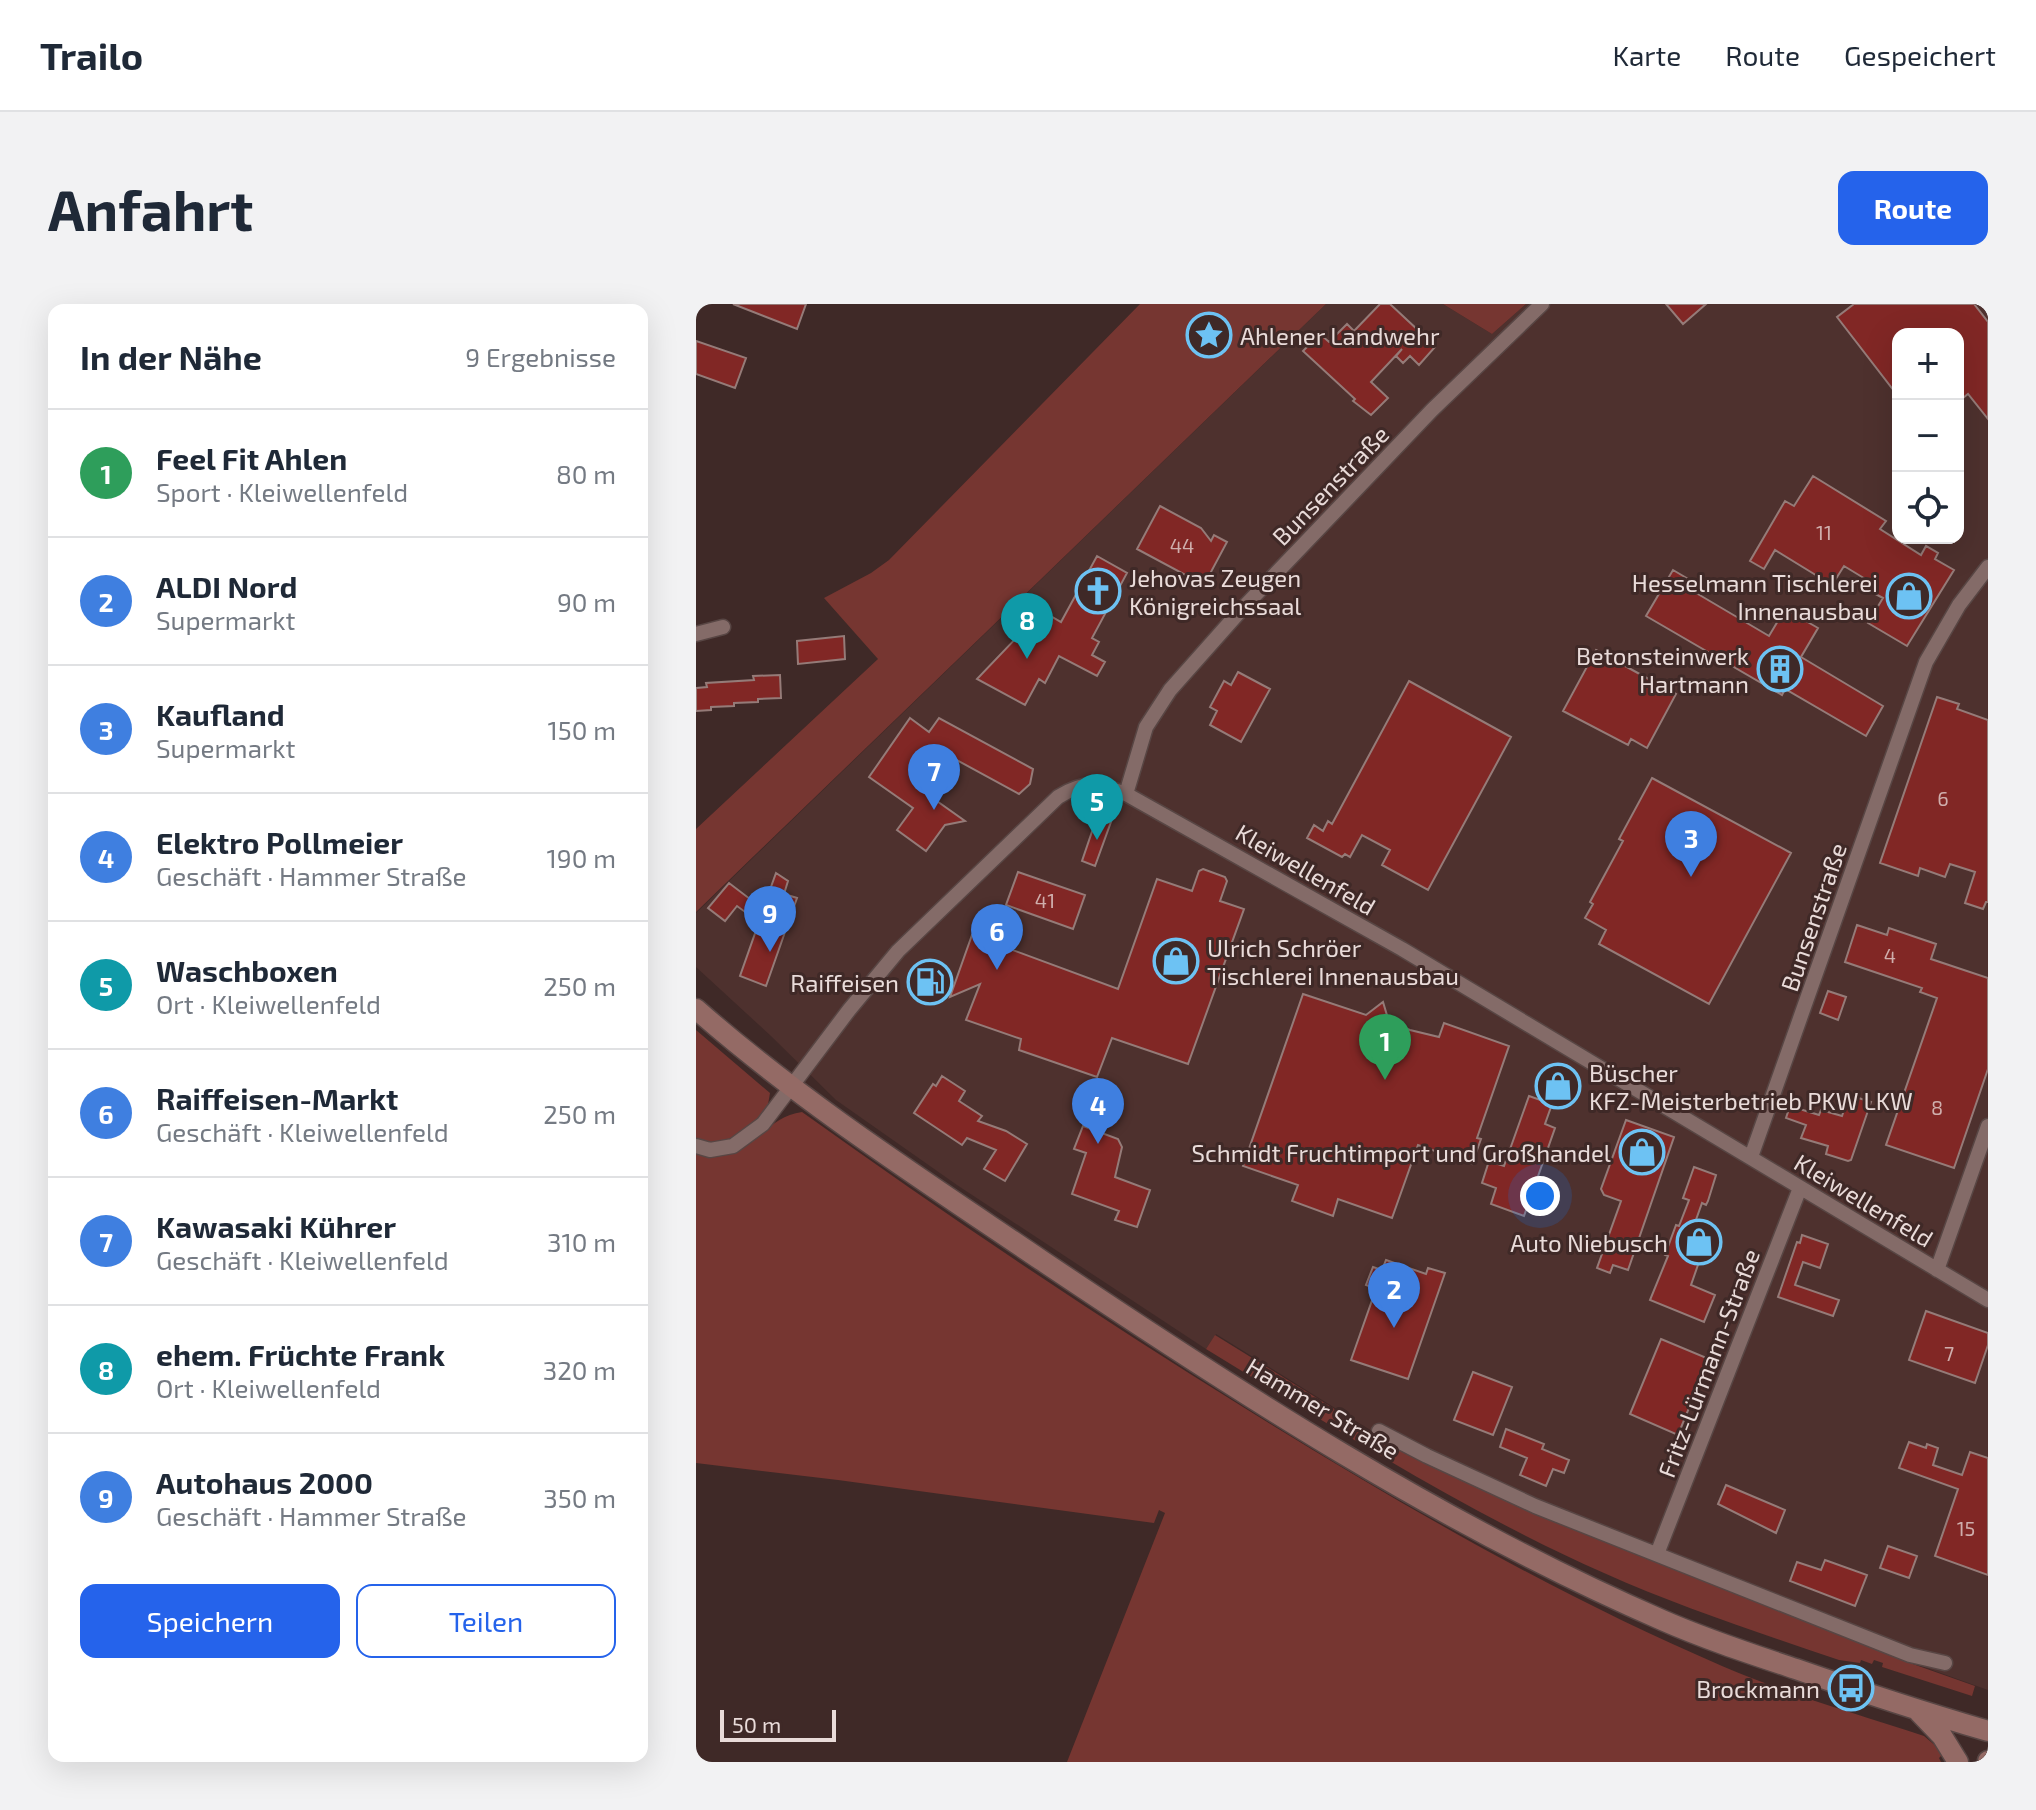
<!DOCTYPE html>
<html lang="de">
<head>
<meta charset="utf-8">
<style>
	:root { --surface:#fff; --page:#f2f2f3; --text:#1f2937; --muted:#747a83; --line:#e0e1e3; --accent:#2563eb }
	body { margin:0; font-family:"Exo 2",sans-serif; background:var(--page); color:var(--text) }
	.controls { position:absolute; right:24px; top:24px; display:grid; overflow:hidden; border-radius:16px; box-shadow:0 8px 32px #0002 }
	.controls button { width:72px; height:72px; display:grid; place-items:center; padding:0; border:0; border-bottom:2px solid var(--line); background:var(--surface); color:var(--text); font:40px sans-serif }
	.scale { position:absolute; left:24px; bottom:20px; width:116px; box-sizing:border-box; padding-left:8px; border:4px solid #e9dbd9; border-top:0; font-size:22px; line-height:28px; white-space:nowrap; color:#e9dbd9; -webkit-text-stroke:6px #3f2927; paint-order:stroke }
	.you { position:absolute; left:844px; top:892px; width:28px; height:28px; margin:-20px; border:6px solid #fff; border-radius:50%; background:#1a73e8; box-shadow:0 0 0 12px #1a73e833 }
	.badge { display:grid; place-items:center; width:52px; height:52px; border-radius:50%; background:var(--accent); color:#fff; font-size:26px; font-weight:700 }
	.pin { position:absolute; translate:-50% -66px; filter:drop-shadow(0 2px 4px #0008) }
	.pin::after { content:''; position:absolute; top:42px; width:28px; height:24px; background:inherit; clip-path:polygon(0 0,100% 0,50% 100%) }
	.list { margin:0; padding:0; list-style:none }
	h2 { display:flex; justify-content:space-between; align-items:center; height:104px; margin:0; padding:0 32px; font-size:34px }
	h2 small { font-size:26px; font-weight:400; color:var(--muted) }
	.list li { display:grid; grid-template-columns:52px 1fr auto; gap:24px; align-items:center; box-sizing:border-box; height:128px; padding:0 32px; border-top:2px solid var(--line) }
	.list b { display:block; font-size:30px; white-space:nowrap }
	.list p { margin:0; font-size:26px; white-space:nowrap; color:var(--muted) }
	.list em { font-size:26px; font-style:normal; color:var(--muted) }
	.actions { display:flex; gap:16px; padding:24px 32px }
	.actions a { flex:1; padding:18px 0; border:2px solid var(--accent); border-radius:16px; text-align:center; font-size:28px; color:var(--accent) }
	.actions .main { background:var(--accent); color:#fff }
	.icon { flex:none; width:44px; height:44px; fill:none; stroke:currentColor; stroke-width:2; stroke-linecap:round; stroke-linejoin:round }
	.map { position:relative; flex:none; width:1292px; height:1458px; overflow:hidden; border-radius:16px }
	header { display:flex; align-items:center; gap:48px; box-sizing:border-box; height:112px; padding:0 40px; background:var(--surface); border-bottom:2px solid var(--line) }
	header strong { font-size:38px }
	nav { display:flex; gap:44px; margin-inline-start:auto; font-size:28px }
	.intro { display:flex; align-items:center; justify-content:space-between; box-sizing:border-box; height:192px; padding:0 48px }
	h1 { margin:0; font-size:56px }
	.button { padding:20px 36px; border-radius:16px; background:var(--accent); color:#fff; font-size:28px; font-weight:700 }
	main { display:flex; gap:48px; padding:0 48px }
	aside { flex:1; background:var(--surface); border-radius:16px; box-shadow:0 8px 32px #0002 }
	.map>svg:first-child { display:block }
	.built { fill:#4e312e; fill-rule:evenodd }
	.green { fill:#763631 }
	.building { fill:#812725; stroke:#957b78; stroke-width:2 }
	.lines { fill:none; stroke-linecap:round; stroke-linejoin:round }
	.street-casing { stroke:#584644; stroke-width:17 }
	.secondary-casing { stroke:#584644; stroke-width:23 }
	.street { stroke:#846b68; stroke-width:14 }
	.secondary { stroke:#946a65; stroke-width:20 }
	.labels { text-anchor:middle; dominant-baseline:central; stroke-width:6; stroke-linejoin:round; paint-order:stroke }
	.number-label { font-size:20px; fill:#cfaeac }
	.poi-label { font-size:24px; fill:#e9dbd9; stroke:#3f2927; text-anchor:end }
	.street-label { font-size:24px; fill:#e9dbd9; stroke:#3f2927 }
</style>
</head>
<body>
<header>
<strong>Trailo</strong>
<nav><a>Karte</a><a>Route</a><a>Gespeichert</a></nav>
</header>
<div class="intro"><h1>Anfahrt</h1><a class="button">Route</a></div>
<main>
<aside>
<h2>In der Nähe<small>9 Ergebnisse</small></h2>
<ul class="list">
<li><span class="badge" style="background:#2e9e5b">1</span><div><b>Feel Fit Ahlen</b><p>Sport · Kleiwellenfeld</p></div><em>80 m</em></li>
<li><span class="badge" style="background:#3f7fe0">2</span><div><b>ALDI Nord</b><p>Supermarkt</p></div><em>90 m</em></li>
<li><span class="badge" style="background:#3f7fe0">3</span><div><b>Kaufland</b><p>Supermarkt</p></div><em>150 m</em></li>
<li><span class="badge" style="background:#3f7fe0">4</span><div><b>Elektro Pollmeier</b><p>Geschäft · Hammer Straße</p></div><em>190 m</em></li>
<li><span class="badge" style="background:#0f9aa8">5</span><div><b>Waschboxen</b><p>Ort · Kleiwellenfeld</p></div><em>250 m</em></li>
<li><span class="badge" style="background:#3f7fe0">6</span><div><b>Raiffeisen-Markt</b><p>Geschäft · Kleiwellenfeld</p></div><em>250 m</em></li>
<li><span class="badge" style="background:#3f7fe0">7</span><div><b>Kawasaki Kührer</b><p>Geschäft · Kleiwellenfeld</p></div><em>310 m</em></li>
<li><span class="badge" style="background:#0f9aa8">8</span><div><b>ehem. Früchte Frank</b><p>Ort · Kleiwellenfeld</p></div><em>320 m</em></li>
<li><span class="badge" style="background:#3f7fe0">9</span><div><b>Autohaus 2000</b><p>Geschäft · Hammer Straße</p></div><em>350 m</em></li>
</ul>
<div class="actions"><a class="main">Speichern</a><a>Teilen</a></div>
</aside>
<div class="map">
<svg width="1292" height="1458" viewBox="0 0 1292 1458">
	<rect width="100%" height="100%" fill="#3f2927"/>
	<path class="built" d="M 630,0 L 747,0 L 796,30 L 830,0 L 1292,0 L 1292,1386 L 1214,1358 L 960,1256 L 708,1147 L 520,1030 L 510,1045 L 261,881 L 140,796 L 75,732 L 0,663 L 0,609 ZM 1202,30 L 1262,30 L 1262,234 L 1202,234 Z"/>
	<path class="green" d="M 444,0 L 630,0 L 0,608 L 0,525 L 182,355 L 128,294 L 175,269 L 193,256 Z
		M 747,0 L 830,0 L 796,30 Z
		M 0,726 L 74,789 C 73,795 72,803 69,808 C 56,829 24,845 0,835 Z
		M 106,808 C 250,911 397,1010 547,1103 C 702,1199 858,1290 1026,1362 C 1091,1390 1161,1410 1228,1432 L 1248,1449 L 1243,1454 L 1245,1458 L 371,1458 L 469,1209 L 463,1206 L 458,1219 L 142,1176 L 0,1159 L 0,848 C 57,864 62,814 106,808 Z
		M 519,1031 L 708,1148 L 959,1257 L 1214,1359 L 1279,1382 L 1276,1392 L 1186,1363 L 1187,1359 L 1178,1356 L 1176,1360 L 1165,1356 L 1164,1359 L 1143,1356 C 1064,1329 984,1303 908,1269 C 768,1207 640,1125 510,1045 Z"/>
	<path class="building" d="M 37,0 L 110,0 L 101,25 Z
		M 684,0 L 694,0 L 723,27 L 725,25 L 739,43 L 723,61 L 714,52 L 707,59 L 700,52 L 706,45 L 691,61 L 675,78 L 692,94 L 675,111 L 657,97 L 659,95 L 607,47 L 624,30 L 633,38 L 651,20 L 658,27 Z
		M 970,0 L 1010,0 L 987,20 Z
		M 1158,0 L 1278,0 L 1292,18 L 1292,115 L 1272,90 L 1262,98 L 1262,30 L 1202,30 L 1202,92 L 1141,13 Z
		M 0,37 L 50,54 L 39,84 L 0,70 Z
		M 1117,172 L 1190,217 L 1184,225 L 1225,251 L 1230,242 L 1242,249 L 1239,255 L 1258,266 L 1211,342 L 1172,319 L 1187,294 L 1172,286 L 1176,279 L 1148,262 L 1136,281 L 1079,246 L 1068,265 L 1054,257 L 1089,197 L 1098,202 Z
		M 464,202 L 505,224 L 515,237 L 518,231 L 531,238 L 508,281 L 441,245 Z
		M 401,252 L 431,269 L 396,334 L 403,338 L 396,351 L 409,358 L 401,372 L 363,352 L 349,379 L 343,375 L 329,401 L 281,375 L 346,307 L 365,318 Z
		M 977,266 L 994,276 L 990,283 L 1073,332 L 1089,305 L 1122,324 L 1105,353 L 1187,402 L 1170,432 L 1089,385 L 1086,391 L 950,312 Z
		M 148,332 L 149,355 L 102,360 L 101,337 Z
		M 900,346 L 980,390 L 951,444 L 935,435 L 932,441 L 867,407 Z
		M 542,368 L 574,385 L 545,438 L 514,421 L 521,407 L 514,403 L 528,377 L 535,381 Z
		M 84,371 L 85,394 L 62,395 L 62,398 L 38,399 L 38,402 L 15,403 L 15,406 L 0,407 L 0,384 L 11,383 L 10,379 L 58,376 L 57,372 Z
		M 713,377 L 815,433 L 732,586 L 686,561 L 694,546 L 666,531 L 654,553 L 649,550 L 646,553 L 611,534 L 618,521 L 627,527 L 632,517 L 636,520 Z
		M 1241,393 L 1263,400 L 1261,405 L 1292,416 L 1292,598 L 1290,598 L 1287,605 L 1269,599 L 1279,568 L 1254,560 L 1249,573 L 1224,564 L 1222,572 L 1184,559 Z
		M 214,414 L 233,428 L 243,414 L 337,465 L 334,480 L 323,490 L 257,454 L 231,490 L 269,517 L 249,521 L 230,547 L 201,526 L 217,504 L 173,473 Z
		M 956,474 L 1095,549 L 1013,700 L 903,640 L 910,626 L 889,614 L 897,600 L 894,598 L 927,537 L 923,535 Z
		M 402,510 L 416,515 L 399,562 L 386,557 Z
		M 507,565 L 529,573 L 531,577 L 524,597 L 548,605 L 492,760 L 416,734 L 401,773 L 323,746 L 325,735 L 270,716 L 284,680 L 254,693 L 276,631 L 422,685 L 461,575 L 496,587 L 503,567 Z
		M 322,568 L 389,591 L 377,625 L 310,601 Z
		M 80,569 L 92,577 L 88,590 L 101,594 L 70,682 L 44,672 L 63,618 L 41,602 L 29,617 L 12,604 L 33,579 L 67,605 Z
		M 1161,621 L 1191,631 L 1193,624 L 1240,640 L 1235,655 L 1292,674 L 1292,765 L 1258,864 L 1190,841 L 1241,694 L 1224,688 L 1226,684 L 1149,658 Z
		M 236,657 L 254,673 L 232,698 L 214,682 Z
		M 1132,687 L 1150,693 L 1142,716 L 1124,709 Z
		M 607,690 L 670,711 L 687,698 L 693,718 L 714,726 L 743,733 L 748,719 L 813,742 L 781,834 L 785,835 L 776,860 L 722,841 L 696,914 L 642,895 L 637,912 L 596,897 L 602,881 L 547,862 Z
		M 857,766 L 877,773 L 867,799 L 848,792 Z
		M 246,772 L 269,787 L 263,797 L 286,812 L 282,817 L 310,827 L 331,840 L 309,877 L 288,865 L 300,846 L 271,834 L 266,841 L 218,809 L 237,780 L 240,782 Z
		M 1153,791 L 1175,798 L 1155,856 L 1152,857 L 1130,850 L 1132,842 L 1105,834 L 1110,821 L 1090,814 L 1094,802 L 1123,811 L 1125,806 L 1146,812 Z
		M 833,792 L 856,800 L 849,820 L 859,824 L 828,912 L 795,900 L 800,884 L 786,879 L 793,857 L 808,862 Z
		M 930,816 L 978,833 L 932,966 L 917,961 L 914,969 L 901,964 L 925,897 L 908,891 L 905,885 Z
		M 387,822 L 422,835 L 426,843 L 419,873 L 454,886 L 441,923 L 419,916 L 423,907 L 376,890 L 390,849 L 378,845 Z
		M 998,863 L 1020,871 L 1012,897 L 1010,901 L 1006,899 L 996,927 L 1012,932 L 995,981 L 1019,991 L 1008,1018 L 954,996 L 972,952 L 969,951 L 980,921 L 983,922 L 993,896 L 987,894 Z
		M 1106,931 L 1132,940 L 1124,964 L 1107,958 L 1099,981 L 1143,996 L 1137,1012 L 1082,993 L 1101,938 L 1104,939 Z
		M 690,956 L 730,970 L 732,964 L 749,969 L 712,1075 L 655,1056 L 680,985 L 670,981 L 677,963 L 686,966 Z
		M 1230,1007 L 1292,1029 L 1292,1041 L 1279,1079 L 1213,1056 Z
		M 965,1035 L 1013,1055 L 982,1131 L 934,1110 Z
		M 777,1068 L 816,1083 L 797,1131 L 758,1116 Z
		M 810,1125 L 848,1140 L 846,1145 L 873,1156 L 868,1169 L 857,1165 L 850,1182 L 824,1171 L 831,1154 L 804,1143 Z
		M 1213,1138 L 1230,1144 L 1231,1140 L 1242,1144 L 1237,1161 L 1266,1171 L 1274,1148 L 1292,1154 L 1292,1271 L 1239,1252 L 1262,1185 L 1203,1164 Z
		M 1030,1181 L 1089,1206 L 1080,1229 L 1022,1200 Z
		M 1192,1242 L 1221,1252 L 1213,1274 L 1184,1264 Z
		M 1129,1256 L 1171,1271 L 1159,1302 L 1094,1277 L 1101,1258 L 1125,1266 Z"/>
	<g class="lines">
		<g class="street-casing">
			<path id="street" d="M 0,330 L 27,323
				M 430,490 L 450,423 L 474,386 L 545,306 L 736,106 L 846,0
				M 0,842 L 14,846 L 37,842 L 67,820 L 153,706 L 202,647 L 362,493 C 390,476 400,480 430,490 L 706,645 L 1292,996
				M 1055,853 L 1230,358 L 1263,301 L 1292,263
				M 1241,966 L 1292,822
				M 683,1127 L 731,1152 L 839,1202 L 1214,1351 L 1249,1359
				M 961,1250 L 1104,884"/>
		</g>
		<g class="secondary-casing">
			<path id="secondary" d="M 0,705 C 107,799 227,876 345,956 C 543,1089 747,1221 966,1316 C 1009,1335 1055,1350 1100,1365 C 1163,1387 1227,1408 1292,1427
				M 1223,1408 L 1246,1432 L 1262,1458
				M 1292,1458 L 1292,1457"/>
		</g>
		<use href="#street" class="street"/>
		<use href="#secondary" class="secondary"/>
	</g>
	<defs>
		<g id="sight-ring" transform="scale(2.3)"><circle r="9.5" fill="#3f2927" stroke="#6dc2f3" stroke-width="1.5"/><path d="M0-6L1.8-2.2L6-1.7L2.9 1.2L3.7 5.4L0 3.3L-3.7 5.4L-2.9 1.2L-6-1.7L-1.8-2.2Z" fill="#6dc2f3"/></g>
		<g id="church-ring" transform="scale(2.3)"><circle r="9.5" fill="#3f2927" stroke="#6dc2f3" stroke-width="1.5"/><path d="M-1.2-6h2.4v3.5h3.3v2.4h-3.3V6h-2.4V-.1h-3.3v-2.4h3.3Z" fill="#6dc2f3"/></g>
		<g id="shop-ring" transform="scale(2.3)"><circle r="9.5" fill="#3f2927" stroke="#6dc2f3" stroke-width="1.5"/><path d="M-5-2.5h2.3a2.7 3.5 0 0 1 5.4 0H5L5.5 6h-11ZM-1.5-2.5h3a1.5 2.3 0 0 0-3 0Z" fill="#6dc2f3"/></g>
		<g id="building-ring" transform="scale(2.3)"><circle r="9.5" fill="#3f2927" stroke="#6dc2f3" stroke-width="1.5"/><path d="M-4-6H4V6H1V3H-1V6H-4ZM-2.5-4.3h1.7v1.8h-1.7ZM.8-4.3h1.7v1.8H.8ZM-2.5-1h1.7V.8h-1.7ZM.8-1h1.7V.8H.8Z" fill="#6dc2f3"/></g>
		<g id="fuel-ring" transform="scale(2.3)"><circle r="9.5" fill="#3f2927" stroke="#6dc2f3" stroke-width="1.5"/><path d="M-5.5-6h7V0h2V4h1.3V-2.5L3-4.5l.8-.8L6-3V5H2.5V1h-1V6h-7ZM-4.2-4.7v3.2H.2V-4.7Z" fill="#6dc2f3"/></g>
		<g id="bus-ring" transform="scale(2.3)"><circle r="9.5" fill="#3f2927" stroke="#6dc2f3" stroke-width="1.5"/><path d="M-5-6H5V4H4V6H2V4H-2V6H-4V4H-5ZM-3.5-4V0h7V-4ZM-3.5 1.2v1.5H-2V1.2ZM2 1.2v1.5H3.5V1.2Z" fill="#6dc2f3"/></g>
	</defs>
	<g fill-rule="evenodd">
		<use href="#sight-ring" x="513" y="31"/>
		<use href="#church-ring" x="402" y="287"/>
		<use href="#shop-ring" x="1213" y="292"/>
		<use href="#building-ring" x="1084" y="365"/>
		<use href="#shop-ring" x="480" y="657"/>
		<use href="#fuel-ring" x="234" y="678"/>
		<use href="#shop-ring" x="862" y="782"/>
		<use href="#shop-ring" x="946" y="848"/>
		<use href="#shop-ring" x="1003" y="938"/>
		<use href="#bus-ring" x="1155" y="1384"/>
	</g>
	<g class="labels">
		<g class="number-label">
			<text x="1128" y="228">11</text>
			<text x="486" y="241">44</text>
			<text x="1247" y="494">6</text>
			<text x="349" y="596">41</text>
			<text x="1194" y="651">4</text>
			<text x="1241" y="803">8</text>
			<text x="1253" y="1049">7</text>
			<text x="1270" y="1224">15</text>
		</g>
		<g class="poi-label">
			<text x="544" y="31" text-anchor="start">Ahlener Landwehr</text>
			<text x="433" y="273" text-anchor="start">Jehovas Zeugen<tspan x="433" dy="28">Königreichssaal</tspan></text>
			<text x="1182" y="278">Hesselmann Tischlerei<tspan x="1182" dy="28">Innenausbau</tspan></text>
			<text x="1053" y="351">Betonsteinwerk<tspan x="1053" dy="28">Hartmann</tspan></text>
			<text x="511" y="643" text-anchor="start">Ulrich Schröer<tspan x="511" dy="28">Tischlerei Innenausbau</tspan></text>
			<text x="203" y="678">Raiffeisen</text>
			<text x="893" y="768" text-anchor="start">Büscher<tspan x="893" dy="28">KFZ-Meisterbetrieb PKW LKW</tspan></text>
			<text x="915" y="848">Schmidt Fruchtimport und Großhandel</text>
			<text x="972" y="938">Auto Niebusch</text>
			<text x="1124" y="1384">Brockmann</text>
		</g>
		<g class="street-label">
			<text transform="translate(634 181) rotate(-46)">Bunsenstraße</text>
			<text transform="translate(610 565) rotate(30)">Kleiwellenfeld</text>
			<text transform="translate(1117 613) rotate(-71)">Bunsenstraße</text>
			<text transform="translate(1168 896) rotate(31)">Kleiwellenfeld</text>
			<text transform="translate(1012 1059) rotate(-69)">Fritz-Lürmann-Straße</text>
			<text transform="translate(627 1104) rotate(31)">Hammer Straße</text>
		</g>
	</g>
</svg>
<div class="controls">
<button>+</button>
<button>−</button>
<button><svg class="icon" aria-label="locate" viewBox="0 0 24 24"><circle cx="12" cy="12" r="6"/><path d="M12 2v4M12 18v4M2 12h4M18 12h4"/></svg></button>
</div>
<div class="scale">50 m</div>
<div class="you"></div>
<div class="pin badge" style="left:689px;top:776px;background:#2e9e5b">1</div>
<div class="pin badge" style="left:698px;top:1024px;background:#3f7fe0">2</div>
<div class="pin badge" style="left:995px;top:573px;background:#3f7fe0">3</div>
<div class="pin badge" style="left:402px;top:840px;background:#3f7fe0">4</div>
<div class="pin badge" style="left:401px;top:536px;background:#0f9aa8">5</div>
<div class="pin badge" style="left:301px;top:666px;background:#3f7fe0">6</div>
<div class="pin badge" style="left:238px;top:506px;background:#3f7fe0">7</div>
<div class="pin badge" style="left:331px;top:355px;background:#0f9aa8">8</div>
<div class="pin badge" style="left:74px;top:648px;background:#3f7fe0">9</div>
</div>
</main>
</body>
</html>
